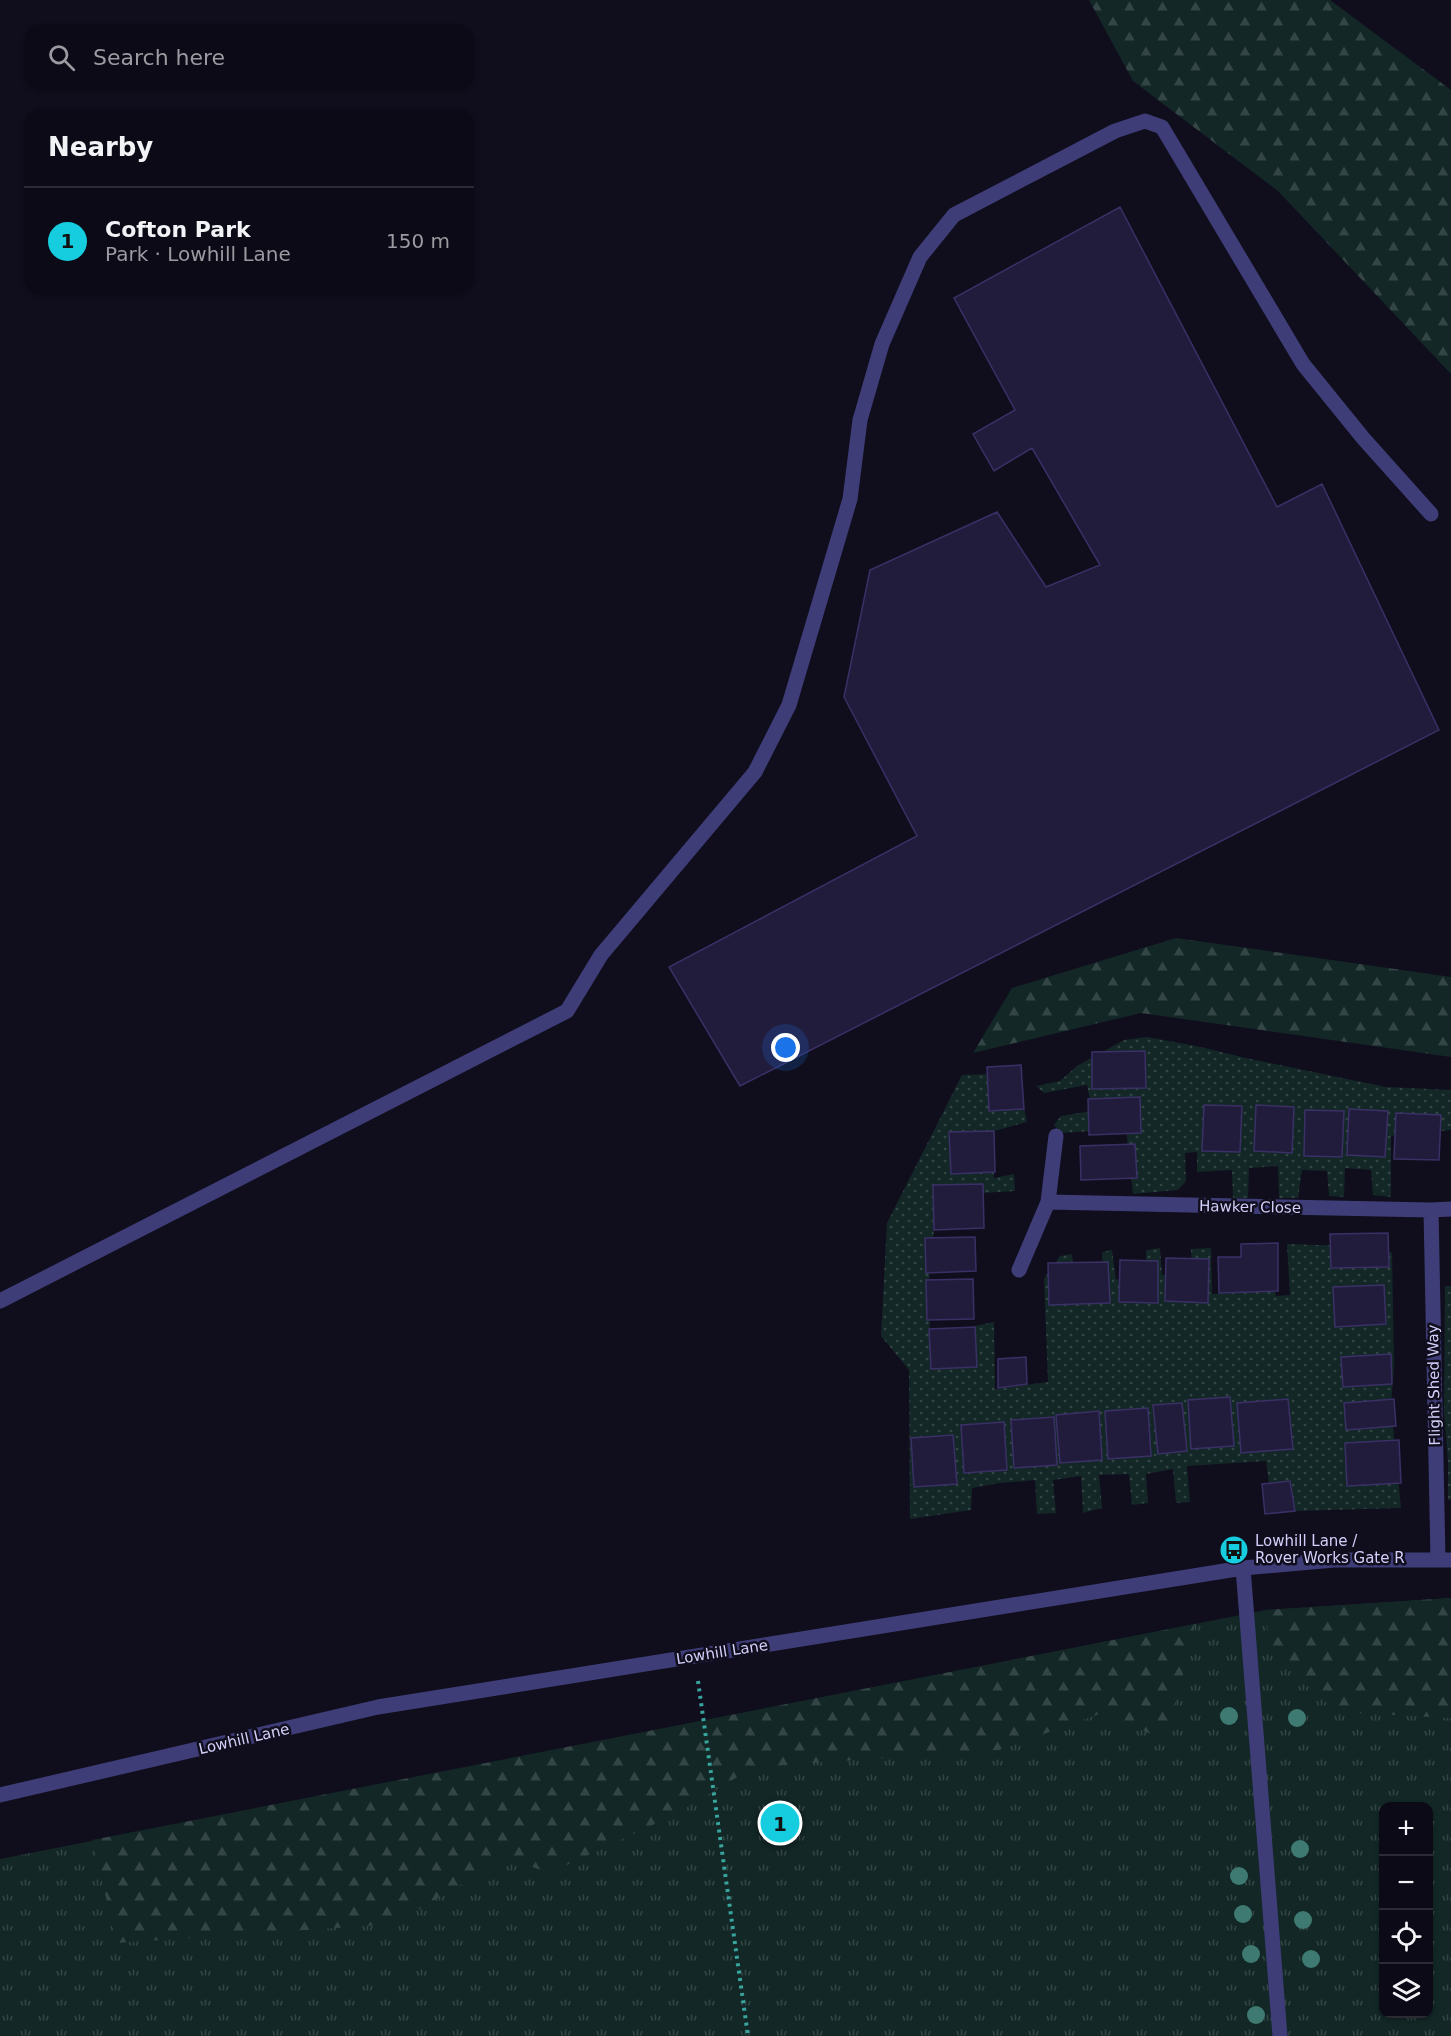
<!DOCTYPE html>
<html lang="en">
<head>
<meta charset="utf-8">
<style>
	:root { --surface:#0c0a16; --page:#15131f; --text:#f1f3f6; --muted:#9a9aa1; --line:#2c2b35; --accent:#16cddf }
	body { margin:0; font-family:"DejaVu Sans",sans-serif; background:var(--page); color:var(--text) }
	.controls { position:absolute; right:18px; bottom:18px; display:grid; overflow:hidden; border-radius:12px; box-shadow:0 2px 4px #0004 }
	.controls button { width:54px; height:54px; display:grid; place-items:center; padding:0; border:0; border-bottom:2px solid var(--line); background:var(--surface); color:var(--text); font:30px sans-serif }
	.you { position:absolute; left:786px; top:1048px; width:21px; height:21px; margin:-15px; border:4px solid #fff; border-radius:50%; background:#1a73e8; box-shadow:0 0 0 9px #1a73e833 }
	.badge { display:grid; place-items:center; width:39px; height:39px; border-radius:50%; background:var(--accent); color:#111; font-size:20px; font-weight:700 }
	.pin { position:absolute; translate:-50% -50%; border:3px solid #fff; box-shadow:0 2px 6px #0006 }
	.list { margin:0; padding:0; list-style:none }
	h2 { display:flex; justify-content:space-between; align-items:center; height:78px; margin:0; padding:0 24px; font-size:26px }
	h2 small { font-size:20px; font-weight:400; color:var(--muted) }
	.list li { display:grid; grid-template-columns:39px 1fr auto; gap:18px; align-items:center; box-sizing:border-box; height:108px; padding:0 24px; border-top:2px solid var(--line) }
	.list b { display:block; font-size:22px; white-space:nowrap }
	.list p { margin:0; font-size:20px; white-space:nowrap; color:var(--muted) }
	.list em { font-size:20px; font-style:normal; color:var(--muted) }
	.icon { flex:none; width:33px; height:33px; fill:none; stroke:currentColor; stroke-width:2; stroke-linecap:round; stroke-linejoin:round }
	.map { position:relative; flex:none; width:1451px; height:2036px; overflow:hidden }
	.search { position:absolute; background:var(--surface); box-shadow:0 2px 4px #0004; left:24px; top:24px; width:450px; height:66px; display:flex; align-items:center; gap:15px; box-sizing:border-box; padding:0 21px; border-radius:18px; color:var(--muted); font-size:22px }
	.panel { position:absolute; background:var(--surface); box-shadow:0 2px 4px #0004; left:24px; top:108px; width:450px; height:186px; border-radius:18px }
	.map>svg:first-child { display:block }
	.grass { fill:url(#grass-tufts); fill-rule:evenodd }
	.forest { fill:url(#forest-firs) }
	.garden { fill:url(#garden-dots) }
	.building { fill:#221c3c; stroke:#3a3066; stroke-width:1.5 }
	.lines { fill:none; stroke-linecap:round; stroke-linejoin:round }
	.path { stroke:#39a49d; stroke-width:4; stroke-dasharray:3 4.5; stroke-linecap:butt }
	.minor { stroke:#3f3d78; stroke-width:15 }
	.tree { fill:#3e7a71 }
	.labels { text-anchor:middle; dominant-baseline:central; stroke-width:5; stroke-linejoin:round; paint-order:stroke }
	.street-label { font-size:15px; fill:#d3cffa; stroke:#100e1d }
	.poi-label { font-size:15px; fill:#d3cffa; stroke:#100e1d; text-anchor:start }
</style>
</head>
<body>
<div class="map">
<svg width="1451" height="2036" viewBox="0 0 1451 2036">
	<defs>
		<pattern id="grass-tufts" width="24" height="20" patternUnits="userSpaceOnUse" patternTransform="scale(1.5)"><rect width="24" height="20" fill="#122726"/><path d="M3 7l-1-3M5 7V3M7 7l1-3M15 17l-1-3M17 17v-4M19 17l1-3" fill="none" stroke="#344546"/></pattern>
		<pattern id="forest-firs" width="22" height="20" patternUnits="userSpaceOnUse" patternTransform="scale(1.5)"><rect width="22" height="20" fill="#122726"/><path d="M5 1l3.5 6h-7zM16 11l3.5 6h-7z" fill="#344546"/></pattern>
		<pattern id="garden-dots" width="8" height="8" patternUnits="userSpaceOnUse" patternTransform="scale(1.5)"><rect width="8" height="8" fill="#122726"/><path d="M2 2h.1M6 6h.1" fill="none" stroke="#344546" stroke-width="1.8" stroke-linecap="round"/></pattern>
	</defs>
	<rect width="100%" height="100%" fill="#100e1d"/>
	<path class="grass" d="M 1451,1598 L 1451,2036 L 0,2036 L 0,1859 L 1266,1610 ZM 1384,1806 L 1428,1806 L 1428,2014 L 1384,2014 Z"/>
	<path class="forest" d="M 1089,0 L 1330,0 L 1451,90 L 1451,374 L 1278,191 L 1133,81 Z
		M 1176,938 L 1451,977 L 1451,1057 L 1141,1013 L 973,1053 L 1012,988 Z
		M 1451,1598 L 1451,1718 L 1337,1712 L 1269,1652 L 1266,1610 Z
		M 1195,1624 L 1167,1741 L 1102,1713 L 999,1750 L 754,1767 L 676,1814 L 550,1873 L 506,1858 L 394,1924 L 117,1943 L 92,1840 Z"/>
	<path class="garden" d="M 1147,1037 L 1196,1046 L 1246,1058 L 1386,1087 L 1451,1090 L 1451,1130 L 1391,1136 L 1391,1197 L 1373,1195 L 1371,1170 L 1345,1168 L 1344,1197 L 1329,1196 L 1327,1171 L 1302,1170 L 1298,1198 L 1279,1198 L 1278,1166 L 1249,1168 L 1248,1198 L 1233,1199 L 1232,1170 L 1197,1172 L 1197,1152 L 1185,1153 L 1186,1181 L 1178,1190 L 1133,1194 L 1126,1129 L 1060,1133 L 1054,1125 L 1061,1116 L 1092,1111 L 1087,1085 L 1044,1093 L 1036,1086 L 1060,1081 L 1077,1066 L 1124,1040 Z
		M 1017,1073 L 1027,1122 L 994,1131 L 994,1178 L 1014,1174 L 1015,1191 L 933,1196 L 934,1252 L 929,1253 L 930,1335 L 994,1322 L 995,1389 L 1048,1382 L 1044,1279 L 1060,1256 L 1072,1254 L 1074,1271 L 1103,1267 L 1102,1252 L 1112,1250 L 1116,1280 L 1146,1269 L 1146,1250 L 1160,1248 L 1162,1275 L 1192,1268 L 1191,1249 L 1211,1248 L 1212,1294 L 1275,1291 L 1276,1296 L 1290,1295 L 1287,1244 L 1379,1247 L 1392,1253 L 1394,1364 L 1391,1406 L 1401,1508 L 1295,1511 L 1291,1481 L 1269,1484 L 1266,1461 L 1187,1466 L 1190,1502 L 1176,1503 L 1173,1469 L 1146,1474 L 1148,1503 L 1132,1505 L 1129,1474 L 1099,1475 L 1102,1508 L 1083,1513 L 1081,1476 L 1053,1480 L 1056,1513 L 1037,1514 L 1035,1480 L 1000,1483 L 972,1488 L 971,1510 L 910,1519 L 909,1370 L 881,1336 L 887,1223 L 962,1075 Z
		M 1445,1286 L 1451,1286 L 1451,1500 L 1448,1500 L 1448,1462 L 1444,1412 Z"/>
	<path class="building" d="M 1120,207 L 1277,507 L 1322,484 L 1439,730 L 740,1086 L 669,967 L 917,836 L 844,697 L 870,570 L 997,512 L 1046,587 L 1100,565 L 1032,448 L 994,471 L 973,434 L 1015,410 L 954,298 Z
		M 1145,1051 L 1146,1088 L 1092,1089 L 1092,1052 Z
		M 1021,1065 L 1024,1109 L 989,1111 L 987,1067 Z
		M 1140,1097 L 1141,1133 L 1089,1135 L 1088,1099 Z
		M 1204,1105 L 1242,1106 L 1240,1152 L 1202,1151 Z
		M 1256,1105 L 1294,1107 L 1292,1153 L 1254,1151 Z
		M 1349,1109 L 1388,1111 L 1385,1157 L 1347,1155 Z
		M 1305,1110 L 1344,1111 L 1342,1157 L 1304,1156 Z
		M 1396,1113 L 1441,1115 L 1439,1160 L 1394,1159 Z
		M 994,1131 L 995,1172 L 951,1174 L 949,1132 Z
		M 1135,1144 L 1137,1178 L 1081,1180 L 1080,1146 Z
		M 983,1184 L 984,1228 L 934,1230 L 933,1185 Z
		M 1388,1233 L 1389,1267 L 1331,1268 L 1330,1234 Z
		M 975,1237 L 976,1271 L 926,1273 L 925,1238 Z
		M 1278,1243 L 1278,1291 L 1219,1293 L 1218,1257 L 1241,1257 L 1241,1244 Z
		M 1166,1258 L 1209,1259 L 1208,1303 L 1165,1301 Z
		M 1120,1260 L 1158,1261 L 1158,1303 L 1119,1302 Z
		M 1108,1262 L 1110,1303 L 1049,1305 L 1048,1263 Z
		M 973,1279 L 974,1319 L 927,1320 L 926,1280 Z
		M 1384,1285 L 1386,1324 L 1335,1327 L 1333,1287 Z
		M 975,1327 L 977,1367 L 931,1369 L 929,1329 Z
		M 1391,1354 L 1392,1384 L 1343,1387 L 1341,1357 Z
		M 1026,1357 L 1027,1384 L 998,1388 L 998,1359 Z
		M 1230,1397 L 1234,1446 L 1191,1449 L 1188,1400 Z
		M 1288,1399 L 1293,1449 L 1241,1453 L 1237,1403 Z
		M 1394,1399 L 1396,1426 L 1346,1430 L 1344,1403 Z
		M 1182,1403 L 1187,1451 L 1158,1454 L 1153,1405 Z
		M 1148,1408 L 1151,1456 L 1108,1459 L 1105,1411 Z
		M 1099,1411 L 1102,1460 L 1060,1463 L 1056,1415 Z
		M 1054,1417 L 1057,1465 L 1014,1468 L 1011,1420 Z
		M 1004,1422 L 1007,1470 L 964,1473 L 961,1425 Z
		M 953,1435 L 957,1484 L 914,1487 L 911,1438 Z
		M 1399,1440 L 1401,1483 L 1347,1486 L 1345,1443 Z
		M 1290,1481 L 1295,1511 L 1265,1514 L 1262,1484 Z"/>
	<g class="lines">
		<path class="path" d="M 698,1681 L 748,2036"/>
		<path class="minor" d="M 1048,1202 L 1431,1210 L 1451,1209
			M 1431,1210 L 1438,1560
			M 1019,1270 L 1048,1202 L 1056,1136
			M 0,1301 L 567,1011 L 601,955 L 755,772 L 789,705 L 850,499 L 860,420 L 882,344 L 920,257 L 954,215 L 1115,131 L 1145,121 L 1162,127 L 1303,364 L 1363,438 L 1431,514
			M 1243,1568 L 1280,2036
			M 0,1795 L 378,1707 L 1243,1568 L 1334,1560 L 1451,1560"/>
	</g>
	<g class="tree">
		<circle cx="1229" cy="1716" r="9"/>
		<circle cx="1297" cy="1718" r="9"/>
		<circle cx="1300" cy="1849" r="9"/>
		<circle cx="1239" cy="1876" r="9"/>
		<circle cx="1243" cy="1914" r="9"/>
		<circle cx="1303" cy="1920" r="9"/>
		<circle cx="1251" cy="1954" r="9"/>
		<circle cx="1311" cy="1959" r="9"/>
		<circle cx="1256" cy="2015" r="9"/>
	</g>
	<defs>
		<g id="bus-disc" transform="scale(1.5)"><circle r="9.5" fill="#16cddf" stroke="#100e1d"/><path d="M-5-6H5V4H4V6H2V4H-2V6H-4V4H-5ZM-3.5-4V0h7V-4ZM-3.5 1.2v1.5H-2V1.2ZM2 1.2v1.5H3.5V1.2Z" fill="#111"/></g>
	</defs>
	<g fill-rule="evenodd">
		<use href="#bus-disc" x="1234" y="1550"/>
	</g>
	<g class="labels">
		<g class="street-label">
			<text transform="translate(1250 1207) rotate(1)">Hawker Close</text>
			<text transform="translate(1434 1385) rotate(-91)">Flight Shed Way</text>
			<text transform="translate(722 1652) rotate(-9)">Lowhill Lane</text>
			<text transform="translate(244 1739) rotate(-13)">Lowhill Lane</text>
		</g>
		<g class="poi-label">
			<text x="1255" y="1541">Lowhill Lane /<tspan x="1255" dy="17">Rover Works Gate R</tspan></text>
		</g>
	</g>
</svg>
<div class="controls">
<button>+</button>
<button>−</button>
<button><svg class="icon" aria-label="locate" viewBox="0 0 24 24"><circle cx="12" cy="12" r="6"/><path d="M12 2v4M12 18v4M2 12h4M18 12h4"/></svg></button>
<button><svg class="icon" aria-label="layers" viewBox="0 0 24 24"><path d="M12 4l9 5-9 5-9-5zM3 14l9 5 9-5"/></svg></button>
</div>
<div class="you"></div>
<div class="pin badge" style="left:780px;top:1823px">1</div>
<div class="search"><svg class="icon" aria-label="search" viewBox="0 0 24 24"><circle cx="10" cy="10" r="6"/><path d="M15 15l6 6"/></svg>Search here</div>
<section class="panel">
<h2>Nearby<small></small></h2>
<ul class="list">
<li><span class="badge">1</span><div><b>Cofton Park</b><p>Park · Lowhill Lane</p></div><em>150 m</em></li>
</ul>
</section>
</div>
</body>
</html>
